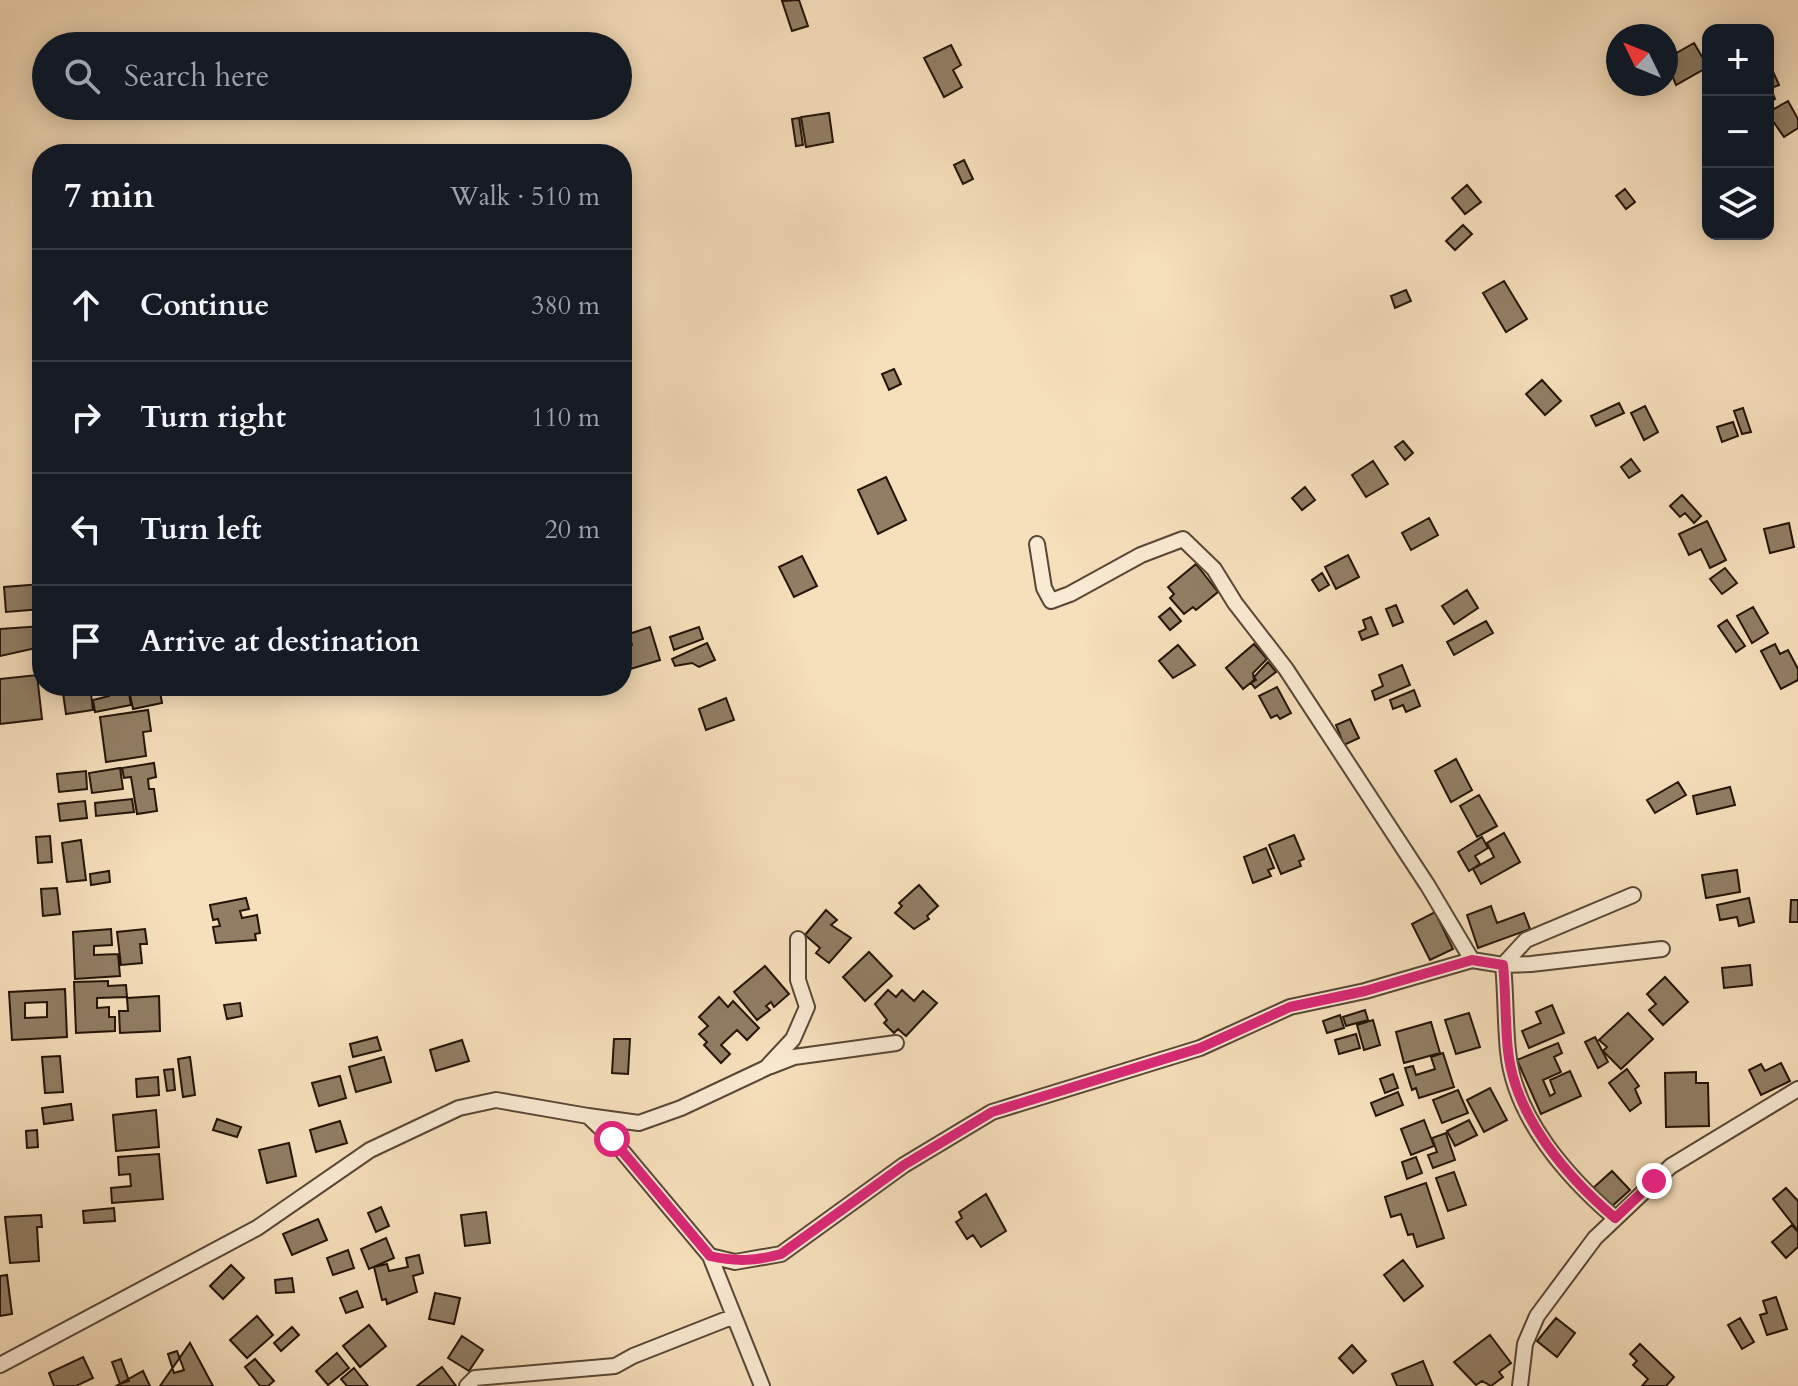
<!DOCTYPE html>
<html lang="en">
<head>
<meta charset="utf-8">
<style>
	:root { --surface:#171b24; --page:#20242c; --text:#f1f3f6; --muted:#9ea1a6; --line:#363941 }
	body { margin:0; font-family:Cardo,serif; background:var(--page); color:var(--text) }
	.controls { position:absolute; right:24px; top:24px; display:grid; overflow:hidden; border-radius:16px; box-shadow:0 4px 20px #0003 }
	.controls button { width:72px; height:72px; display:grid; place-items:center; padding:0; border:0; border-bottom:2px solid var(--line); background:var(--surface); color:var(--text); font:40px sans-serif }
	.compass { position:absolute; left:1606px; top:24px; width:72px; height:72px; border-radius:50%; background:var(--surface); box-shadow:0 4px 20px #0003; rotate:313deg }
	.stop { position:absolute; width:24px; height:24px; margin:-18px; border:6px solid #db2777; border-radius:50%; background:#fff }
	.stop.end { background:#db2777; border-color:#fff; box-shadow:0 2px 8px #0008 }
	.list { margin:0; padding:0; list-style:none }
	h2 { display:flex; justify-content:space-between; align-items:center; height:104px; margin:0; padding:0 32px; font-size:34px }
	h2 small { font-size:26px; font-weight:400; color:var(--muted) }
	.list li { display:grid; grid-template-columns:52px 1fr auto; gap:24px; align-items:center; box-sizing:border-box; height:112px; padding:0 32px; border-top:2px solid var(--line) }
	.list b { display:block; font-size:30px; white-space:nowrap }
	.list em { font-size:26px; font-style:normal; color:var(--muted) }
	.icon { flex:none; width:44px; height:44px; fill:none; stroke:currentColor; stroke-width:2; stroke-linecap:round; stroke-linejoin:round }
	.map { position:relative; flex:none; width:1798px; height:1386px; overflow:hidden }
	.search { position:absolute; background:var(--surface); box-shadow:0 4px 20px #0003; left:32px; top:32px; width:600px; height:88px; display:flex; align-items:center; gap:20px; box-sizing:border-box; padding:0 28px; border-radius:44px; color:var(--muted); font-size:30px }
	.panel { position:absolute; background:var(--surface); box-shadow:0 4px 20px #0003; left:32px; top:144px; width:600px; height:552px; border-radius:32px }
	.map>svg:first-child { display:block }
	.building { fill:#917e65; stroke:#231408; stroke-width:2; fill-rule:evenodd }
	.lines { fill:none; stroke-linecap:round; stroke-linejoin:round }
	.minor-casing { stroke:#584735; stroke-width:18 }
	.minor { stroke:#f9ead3; stroke-width:14 }
	.route { stroke:#db2777; stroke-width:10 }
</style>
</head>
<body>
<div class="map">
<svg width="1798" height="1386" viewBox="0 0 1798 1386">
	<rect width="100%" height="100%" fill="#f6dfbb"/>
	<filter id="stains"><feTurbulence type="fractalNoise" baseFrequency=".0025" numOctaves="4"/><feColorMatrix values="0 0 0 0 .2 0 0 0 0 .09 0 0 0 0 .02 0 0 0 .5 -.17"/></filter>
	<radialGradient id="worn" r=".72"><stop offset=".6" stop-color="#630" stop-opacity="0"/><stop offset="1" stop-color="#630" stop-opacity=".3"/></radialGradient>
	<path class="building" d="M 799,0 L 808,26 L 792,31 L 782,1 Z
		M 1694,43 L 1708,67 L 1676,85 L 1666,59 Z
		M 951,45 L 961,65 L 953,70 L 962,87 L 944,97 L 924,58 Z
		M 1771,67 L 1779,85 L 1771,88 L 1775,99 L 1768,102 L 1768,68 Z
		M 1788,101 L 1798,119 L 1798,128 L 1784,137 L 1768,114 L 1768,107 L 1772,105 L 1774,109 Z
		M 829,113 L 833,142 L 806,147 L 801,117 Z
		M 799,118 L 803,145 L 796,146 L 792,119 Z
		M 964,160 L 973,179 L 963,184 L 954,165 Z
		M 1467,185 L 1481,202 L 1465,214 L 1452,198 Z
		M 1625,189 L 1635,202 L 1626,209 L 1616,196 Z
		M 1463,225 L 1472,234 L 1455,250 L 1446,241 Z
		M 1504,281 L 1527,319 L 1506,332 L 1483,293 Z
		M 1406,290 L 1411,301 L 1395,308 L 1391,296 Z
		M 894,369 L 901,384 L 889,390 L 882,374 Z
		M 1542,380 L 1561,401 L 1545,415 L 1526,394 Z
		M 1619,403 L 1624,413 L 1596,426 L 1591,416 Z
		M 1645,406 L 1658,432 L 1644,440 L 1631,413 Z
		M 1743,408 L 1751,432 L 1742,434 L 1734,411 Z
		M 1733,422 L 1738,436 L 1722,442 L 1717,427 Z
		M 1403,441 L 1413,453 L 1405,460 L 1395,447 Z
		M 1631,459 L 1640,471 L 1629,478 L 1621,467 Z
		M 1373,461 L 1388,484 L 1366,497 L 1352,475 Z
		M 886,477 L 906,520 L 878,534 L 858,490 Z
		M 1305,487 L 1315,500 L 1302,510 L 1292,498 Z
		M 1682,495 L 1701,516 L 1694,523 L 1685,513 L 1680,517 L 1670,506 Z
		M 1429,518 L 1438,535 L 1411,550 L 1402,533 Z
		M 1707,521 L 1726,560 L 1710,568 L 1701,549 L 1689,555 L 1679,534 Z
		M 1789,523 L 1794,547 L 1770,553 L 1764,529 Z
		M 1348,555 L 1359,577 L 1336,589 L 1325,567 Z
		M 802,556 L 817,586 L 794,597 L 779,567 Z
		M 1196,564 L 1218,592 L 1196,610 L 1193,607 L 1184,614 L 1170,598 L 1174,594 L 1168,587 Z
		M 1725,568 L 1737,583 L 1722,594 L 1710,579 Z
		M 1322,573 L 1329,585 L 1319,591 L 1312,580 Z
		M 42,584 L 42,609 L 6,612 L 4,587 Z
		M 1467,590 L 1478,608 L 1454,624 L 1442,606 Z
		M 1396,605 L 1403,622 L 1393,626 L 1386,609 Z
		M 1753,607 L 1768,633 L 1752,643 L 1737,616 Z
		M 1170,608 L 1181,621 L 1170,630 L 1159,617 Z
		M 1371,617 L 1378,634 L 1362,640 L 1359,632 L 1366,629 L 1363,620 Z
		M 1727,620 L 1745,646 L 1736,652 L 1718,626 Z
		M 1486,621 L 1493,633 L 1454,655 L 1447,642 Z
		M 42,626 L 42,656 L 37,657 L 36,648 L 0,656 L 0,629 Z
		M 650,627 L 660,660 L 624,671 L 622,648 L 632,645 L 629,634 Z
		M 699,627 L 703,639 L 674,650 L 670,637 Z
		M 707,643 L 715,660 L 699,667 L 692,663 L 675,666 L 672,659 Z
		M 1254,644 L 1267,659 L 1253,673 L 1254,680 L 1243,689 L 1226,668 Z
		M 1775,644 L 1780,654 L 1788,650 L 1798,669 L 1798,680 L 1781,689 L 1761,651 Z
		M 1178,645 L 1195,665 L 1173,678 L 1159,661 Z
		M 1268,662 L 1276,672 L 1255,688 L 1251,683 L 1256,680 L 1254,677 Z
		M 1402,665 L 1410,685 L 1375,700 L 1372,691 L 1383,686 L 1379,675 Z
		M 37,675 L 42,719 L 0,724 L 0,679 Z
		M 62,686 L 90,686 L 93,710 L 66,714 Z
		M 107,686 L 138,686 L 139,691 L 129,693 L 131,705 L 95,712 L 93,700 L 109,696 Z
		M 140,686 L 159,686 L 162,703 L 133,709 L 130,695 L 141,693 Z
		M 1277,687 L 1291,713 L 1280,719 L 1277,715 L 1271,718 L 1259,696 Z
		M 1414,690 L 1420,706 L 1406,712 L 1403,705 L 1393,709 L 1390,700 Z
		M 726,698 L 734,720 L 706,730 L 699,709 Z
		M 148,710 L 151,731 L 143,732 L 146,756 L 106,762 L 100,717 Z
		M 1350,719 L 1359,738 L 1344,745 L 1336,725 Z
		M 1456,759 L 1472,790 L 1451,802 L 1435,771 Z
		M 154,763 L 156,777 L 148,779 L 149,789 L 154,789 L 157,811 L 137,814 L 131,777 L 124,778 L 122,768 Z
		M 120,768 L 123,789 L 92,793 L 89,773 Z
		M 86,771 L 87,789 L 59,792 L 57,774 Z
		M 1678,782 L 1686,795 L 1655,813 L 1647,800 Z
		M 1730,787 L 1735,805 L 1697,814 L 1693,796 Z
		M 1479,795 L 1497,826 L 1477,837 L 1460,806 Z
		M 132,799 L 134,812 L 96,816 L 95,803 Z
		M 85,801 L 87,818 L 60,821 L 58,804 Z
		M 1504,833 L 1520,862 L 1481,884 L 1473,869 L 1494,857 L 1487,843 Z
		M 1294,835 L 1304,859 L 1299,861 L 1301,866 L 1281,874 L 1269,845 Z
		M 50,836 L 52,862 L 38,863 L 36,837 Z
		M 1482,837 L 1488,848 L 1475,856 L 1480,864 L 1469,871 L 1458,852 Z
		M 81,840 L 86,880 L 67,882 L 62,843 Z
		M 1266,848 L 1274,868 L 1268,870 L 1271,876 L 1253,883 L 1244,857 Z
		M 1737,870 L 1740,892 L 1706,898 L 1702,875 Z
		M 109,871 L 110,882 L 91,885 L 90,874 Z
		M 919,885 L 938,906 L 927,916 L 929,919 L 914,929 L 895,913 L 902,906 L 899,903 Z
		M 57,888 L 60,914 L 43,916 L 41,889 Z
		M 246,898 L 249,909 L 240,911 L 242,918 L 257,915 L 260,933 L 255,934 L 256,940 L 216,943 L 213,927 L 220,926 L 218,919 L 213,920 L 210,905 Z
		M 1749,898 L 1754,922 L 1739,926 L 1737,917 L 1720,920 L 1717,905 Z
		M 1791,900 L 1798,900 L 1798,922 L 1790,922 Z
		M 1491,906 L 1497,923 L 1524,913 L 1530,929 L 1478,948 L 1467,915 Z
		M 826,910 L 837,920 L 831,925 L 851,938 L 829,963 L 816,953 L 820,948 L 805,935 Z
		M 1435,912 L 1453,949 L 1430,960 L 1412,924 Z
		M 111,929 L 112,945 L 94,946 L 94,955 L 118,954 L 120,976 L 75,979 L 73,932 Z
		M 145,929 L 147,944 L 140,944 L 142,963 L 121,965 L 117,932 Z
		M 869,952 L 892,976 L 865,1001 L 843,977 Z
		M 1750,965 L 1752,985 L 1724,988 L 1722,968 Z
		M 765,966 L 789,994 L 774,1007 L 771,1002 L 766,1006 L 770,1010 L 757,1020 L 734,992 Z
		M 1665,977 L 1688,1002 L 1663,1025 L 1649,1010 L 1656,1004 L 1647,994 Z
		M 108,981 L 108,986 L 126,985 L 127,997 L 97,998 L 97,1008 L 109,1007 L 109,1017 L 115,1017 L 115,1031 L 76,1033 L 74,982 Z
		M 65,989 L 67,1037 L 12,1040 L 9,992 ZM 47,1002 L 47,1017 L 25,1018 L 25,1003 Z
		M 888,990 L 896,997 L 902,990 L 914,1001 L 923,991 L 937,1003 L 906,1036 L 898,1029 L 894,1033 L 884,1023 L 887,1020 L 875,1004 Z
		M 159,996 L 160,1031 L 120,1033 L 119,1011 L 128,1011 L 127,998 Z
		M 719,997 L 728,1007 L 733,1001 L 759,1028 L 747,1040 L 737,1030 L 721,1045 L 730,1054 L 721,1063 L 704,1045 L 707,1042 L 699,1034 L 708,1026 L 699,1017 Z
		M 240,1003 L 242,1016 L 227,1019 L 224,1005 Z
		M 1552,1005 L 1564,1033 L 1529,1048 L 1522,1031 L 1541,1023 L 1536,1012 Z
		M 1365,1010 L 1368,1020 L 1346,1026 L 1343,1017 Z
		M 1469,1013 L 1480,1047 L 1456,1054 L 1445,1020 Z
		M 1628,1013 L 1653,1039 L 1621,1069 L 1603,1051 L 1607,1047 L 1599,1040 Z
		M 1340,1015 L 1344,1028 L 1327,1033 L 1323,1021 Z
		M 1373,1020 L 1380,1045 L 1364,1050 L 1357,1025 Z
		M 1431,1022 L 1440,1053 L 1404,1063 L 1396,1032 Z
		M 1356,1034 L 1360,1048 L 1339,1054 L 1335,1040 Z
		M 377,1037 L 381,1050 L 353,1057 L 350,1044 Z
		M 1595,1037 L 1608,1062 L 1598,1068 L 1585,1042 Z
		M 614,1039 L 630,1039 L 628,1074 L 612,1073 Z
		M 462,1040 L 469,1061 L 436,1071 L 430,1050 Z
		M 1558,1043 L 1562,1053 L 1554,1057 L 1561,1072 L 1543,1080 L 1550,1096 L 1555,1093 L 1550,1080 L 1570,1071 L 1581,1096 L 1541,1114 L 1517,1060 Z
		M 1443,1053 L 1454,1087 L 1419,1098 L 1416,1088 L 1412,1090 L 1405,1068 L 1413,1066 L 1416,1075 L 1435,1069 L 1431,1057 Z
		M 60,1056 L 63,1092 L 45,1093 L 42,1057 Z
		M 190,1057 L 195,1095 L 183,1097 L 178,1059 Z
		M 384,1057 L 391,1082 L 356,1092 L 349,1067 Z
		M 1781,1063 L 1790,1081 L 1761,1095 L 1749,1070 L 1761,1064 L 1765,1071 Z
		M 173,1069 L 175,1090 L 167,1091 L 164,1070 Z
		M 1627,1069 L 1639,1086 L 1635,1089 L 1641,1103 L 1630,1111 L 1609,1083 Z
		M 1696,1072 L 1696,1083 L 1708,1083 L 1709,1126 L 1666,1127 L 1665,1073 Z
		M 1393,1074 L 1398,1088 L 1385,1093 L 1380,1079 Z
		M 340,1076 L 346,1098 L 319,1106 L 312,1083 Z
		M 158,1077 L 159,1095 L 137,1097 L 136,1079 Z
		M 1490,1088 L 1507,1120 L 1484,1132 L 1467,1100 Z
		M 1458,1090 L 1468,1113 L 1442,1123 L 1433,1100 Z
		M 1398,1092 L 1403,1105 L 1376,1116 L 1371,1103 Z
		M 71,1104 L 73,1120 L 44,1124 L 42,1108 Z
		M 156,1110 L 159,1147 L 116,1151 L 113,1115 Z
		M 217,1119 L 241,1127 L 237,1137 L 213,1130 Z
		M 1424,1120 L 1434,1146 L 1411,1155 L 1401,1129 Z
		M 1469,1120 L 1477,1135 L 1455,1146 L 1447,1131 Z
		M 340,1121 L 347,1143 L 316,1152 L 310,1130 Z
		M 37,1130 L 38,1147 L 27,1148 L 26,1131 Z
		M 1446,1133 L 1455,1160 L 1433,1168 L 1428,1155 L 1437,1152 L 1432,1138 Z
		M 289,1143 L 296,1176 L 267,1183 L 259,1150 Z
		M 159,1154 L 163,1199 L 112,1203 L 111,1188 L 131,1186 L 130,1174 L 119,1175 L 118,1157 Z
		M 1416,1157 L 1422,1173 L 1407,1179 L 1402,1162 Z
		M 1612,1171 L 1630,1190 L 1610,1208 L 1592,1189 Z
		M 1454,1172 L 1466,1205 L 1448,1211 L 1436,1178 Z
		M 1426,1183 L 1444,1238 L 1417,1247 L 1413,1234 L 1408,1235 L 1401,1214 L 1391,1217 L 1385,1197 Z
		M 1786,1188 L 1798,1201 L 1798,1231 L 1773,1199 Z
		M 986,1194 L 1006,1231 L 981,1247 L 973,1235 L 967,1239 L 956,1222 L 962,1218 L 959,1212 Z
		M 381,1207 L 389,1226 L 376,1232 L 368,1213 Z
		M 114,1208 L 115,1221 L 84,1223 L 83,1211 Z
		M 486,1212 L 490,1243 L 465,1246 L 461,1215 Z
		M 41,1215 L 42,1227 L 37,1227 L 39,1261 L 10,1263 L 5,1217 Z
		M 318,1219 L 327,1240 L 292,1255 L 283,1234 Z
		M 1792,1225 L 1798,1232 L 1798,1247 L 1786,1258 L 1772,1242 Z
		M 386,1238 L 394,1258 L 369,1269 L 361,1249 Z
		M 348,1250 L 354,1268 L 333,1275 L 327,1258 Z
		M 419,1255 L 423,1273 L 413,1276 L 417,1292 L 387,1304 L 386,1299 L 382,1300 L 374,1267 L 387,1264 L 389,1271 L 408,1267 L 406,1258 Z
		M 1403,1260 L 1423,1286 L 1404,1301 L 1384,1275 Z
		M 231,1265 L 244,1278 L 223,1299 L 210,1286 Z
		M 7,1275 L 12,1314 L 0,1316 L 0,1276 Z
		M 292,1278 L 294,1292 L 276,1293 L 275,1280 Z
		M 357,1291 L 363,1307 L 346,1313 L 340,1298 Z
		M 435,1293 L 460,1298 L 454,1324 L 429,1319 Z
		M 1776,1297 L 1787,1329 L 1767,1335 L 1760,1315 L 1767,1313 L 1763,1301 Z
		M 257,1316 L 273,1335 L 247,1358 L 230,1340 Z
		M 1556,1318 L 1575,1333 L 1557,1357 L 1537,1341 Z
		M 1740,1318 L 1754,1342 L 1742,1349 L 1728,1325 Z
		M 369,1325 L 386,1346 L 360,1367 L 343,1346 Z
		M 292,1327 L 299,1335 L 281,1351 L 274,1343 Z
		M 1490,1335 L 1511,1363 L 1499,1372 L 1503,1377 L 1491,1386 L 1482,1381 L 1476,1385 L 1454,1362 Z
		M 462,1336 L 483,1350 L 469,1371 L 448,1358 Z
		M 190,1343 L 213,1386 L 160,1386 Z
		M 1640,1344 L 1674,1377 L 1666,1386 L 1642,1386 L 1648,1379 L 1633,1365 L 1637,1361 L 1630,1354 Z
		M 1352,1345 L 1366,1361 L 1353,1373 L 1339,1358 Z
		M 177,1351 L 184,1370 L 174,1373 L 168,1354 Z
		M 337,1353 L 349,1368 L 328,1385 L 316,1371 Z
		M 83,1357 L 93,1378 L 76,1386 L 54,1386 L 49,1373 Z
		M 121,1359 L 129,1381 L 120,1384 L 112,1362 Z
		M 255,1359 L 274,1381 L 268,1386 L 260,1386 L 245,1367 Z
		M 1423,1361 L 1433,1386 L 1397,1386 L 1392,1374 Z
		M 442,1367 L 456,1386 L 417,1386 Z
		M 354,1368 L 368,1386 L 347,1386 L 341,1379 Z
		M 143,1371 L 150,1386 L 116,1386 Z"/>
	<g class="lines">
		<g class="minor-casing">
			<path id="minor" d="M 1037,544 L 1044,588 L 1051,601 L 1070,594 L 1141,555 L 1183,539 L 1214,569 L 1235,603 L 1286,669 L 1428,886 L 1472,960
				M 771,1066 L 794,1057 L 896,1043
				M 588,1116 L 639,1123 L 681,1108 L 766,1068 L 793,1039 L 807,1007 L 798,980 L 798,939
				M 1615,1218 C 1567,1177 1514,1117 1508,1051 C 1505,1022 1506,994 1503,965 L 1526,940 L 1633,895
				M 710,1256 L 762,1386
				M 0,1365 L 257,1228 L 370,1150 L 459,1108 L 496,1100 L 588,1116 L 612,1139 L 710,1256 L 735,1262 L 781,1254 L 904,1165 L 992,1112 L 1200,1048 L 1290,1007 L 1365,991 L 1472,960 L 1503,965 L 1531,964 L 1662,949
				M 467,1386 L 475,1378 L 615,1366 L 633,1356 L 732,1317
				M 1520,1386 L 1525,1344 L 1537,1316 L 1595,1238 L 1671,1166 L 1798,1089"/>
		</g>
		<use href="#minor" class="minor"/>
	</g>
	<g class="lines">
		<path class="route" d="M 612,1139 L 710,1256 C 736,1262 756,1261 781,1254 L 904,1165 L 992,1112 L 1200,1048 L 1290,1007 L 1365,991 L 1472,960 L 1503,965 C 1506,994 1505,1022 1508,1051 C 1515,1117 1567,1177 1615,1218 L 1654,1181"/>
	</g>
	<rect width="100%" height="100%" filter="url(#stains)"/>
	<rect width="100%" height="100%" fill="url(#worn)"/>
</svg>
<div class="controls">
<button>+</button>
<button>−</button>
<button><svg class="icon" aria-label="layers" viewBox="0 0 24 24"><path d="M12 4l9 5-9 5-9-5zM3 14l9 5 9-5"/></svg></button>
</div>
<svg class="compass" viewBox="-18 -18 36 36"><path d="M0-13l5 13h-10z" fill="#e53935"/><path d="M0 13l5-13h-10z" fill="#9ea1a6"/></svg>
<div class="stop" style="left:612px;top:1139px"></div>
<div class="stop end" style="left:1654px;top:1181px"></div>
<div class="search"><svg class="icon" aria-label="search" viewBox="0 0 24 24"><circle cx="10" cy="10" r="6"/><path d="M15 15l6 6"/></svg>Search here</div>
<section class="panel">
<h2>7 min<small>Walk · 510 m</small></h2>
<ul class="list">
<li><svg class="icon" aria-label="ahead" viewBox="0 0 24 24"><path d="M12 20V5M6 11l6-6 6 6"/></svg><div><b>Continue</b></div><em>380 m</em></li>
<li><svg class="icon" aria-label="right" viewBox="0 0 24 24"><path d="M7 20v-9h11M14 6l5 5-5 5"/></svg><div><b>Turn right</b></div><em>110 m</em></li>
<li><svg class="icon" aria-label="left" viewBox="0 0 24 24"><path d="M17 20v-9H6M10 6l-5 5 5 5"/></svg><div><b>Turn left</b></div><em>20 m</em></li>
<li><svg class="icon" aria-label="arrive" viewBox="0 0 24 24"><path d="M6 21V4h12l-3 4 3 4H6"/></svg><div><b>Arrive at destination</b></div></li>
</ul>
</section>
</div>
</body>
</html>
